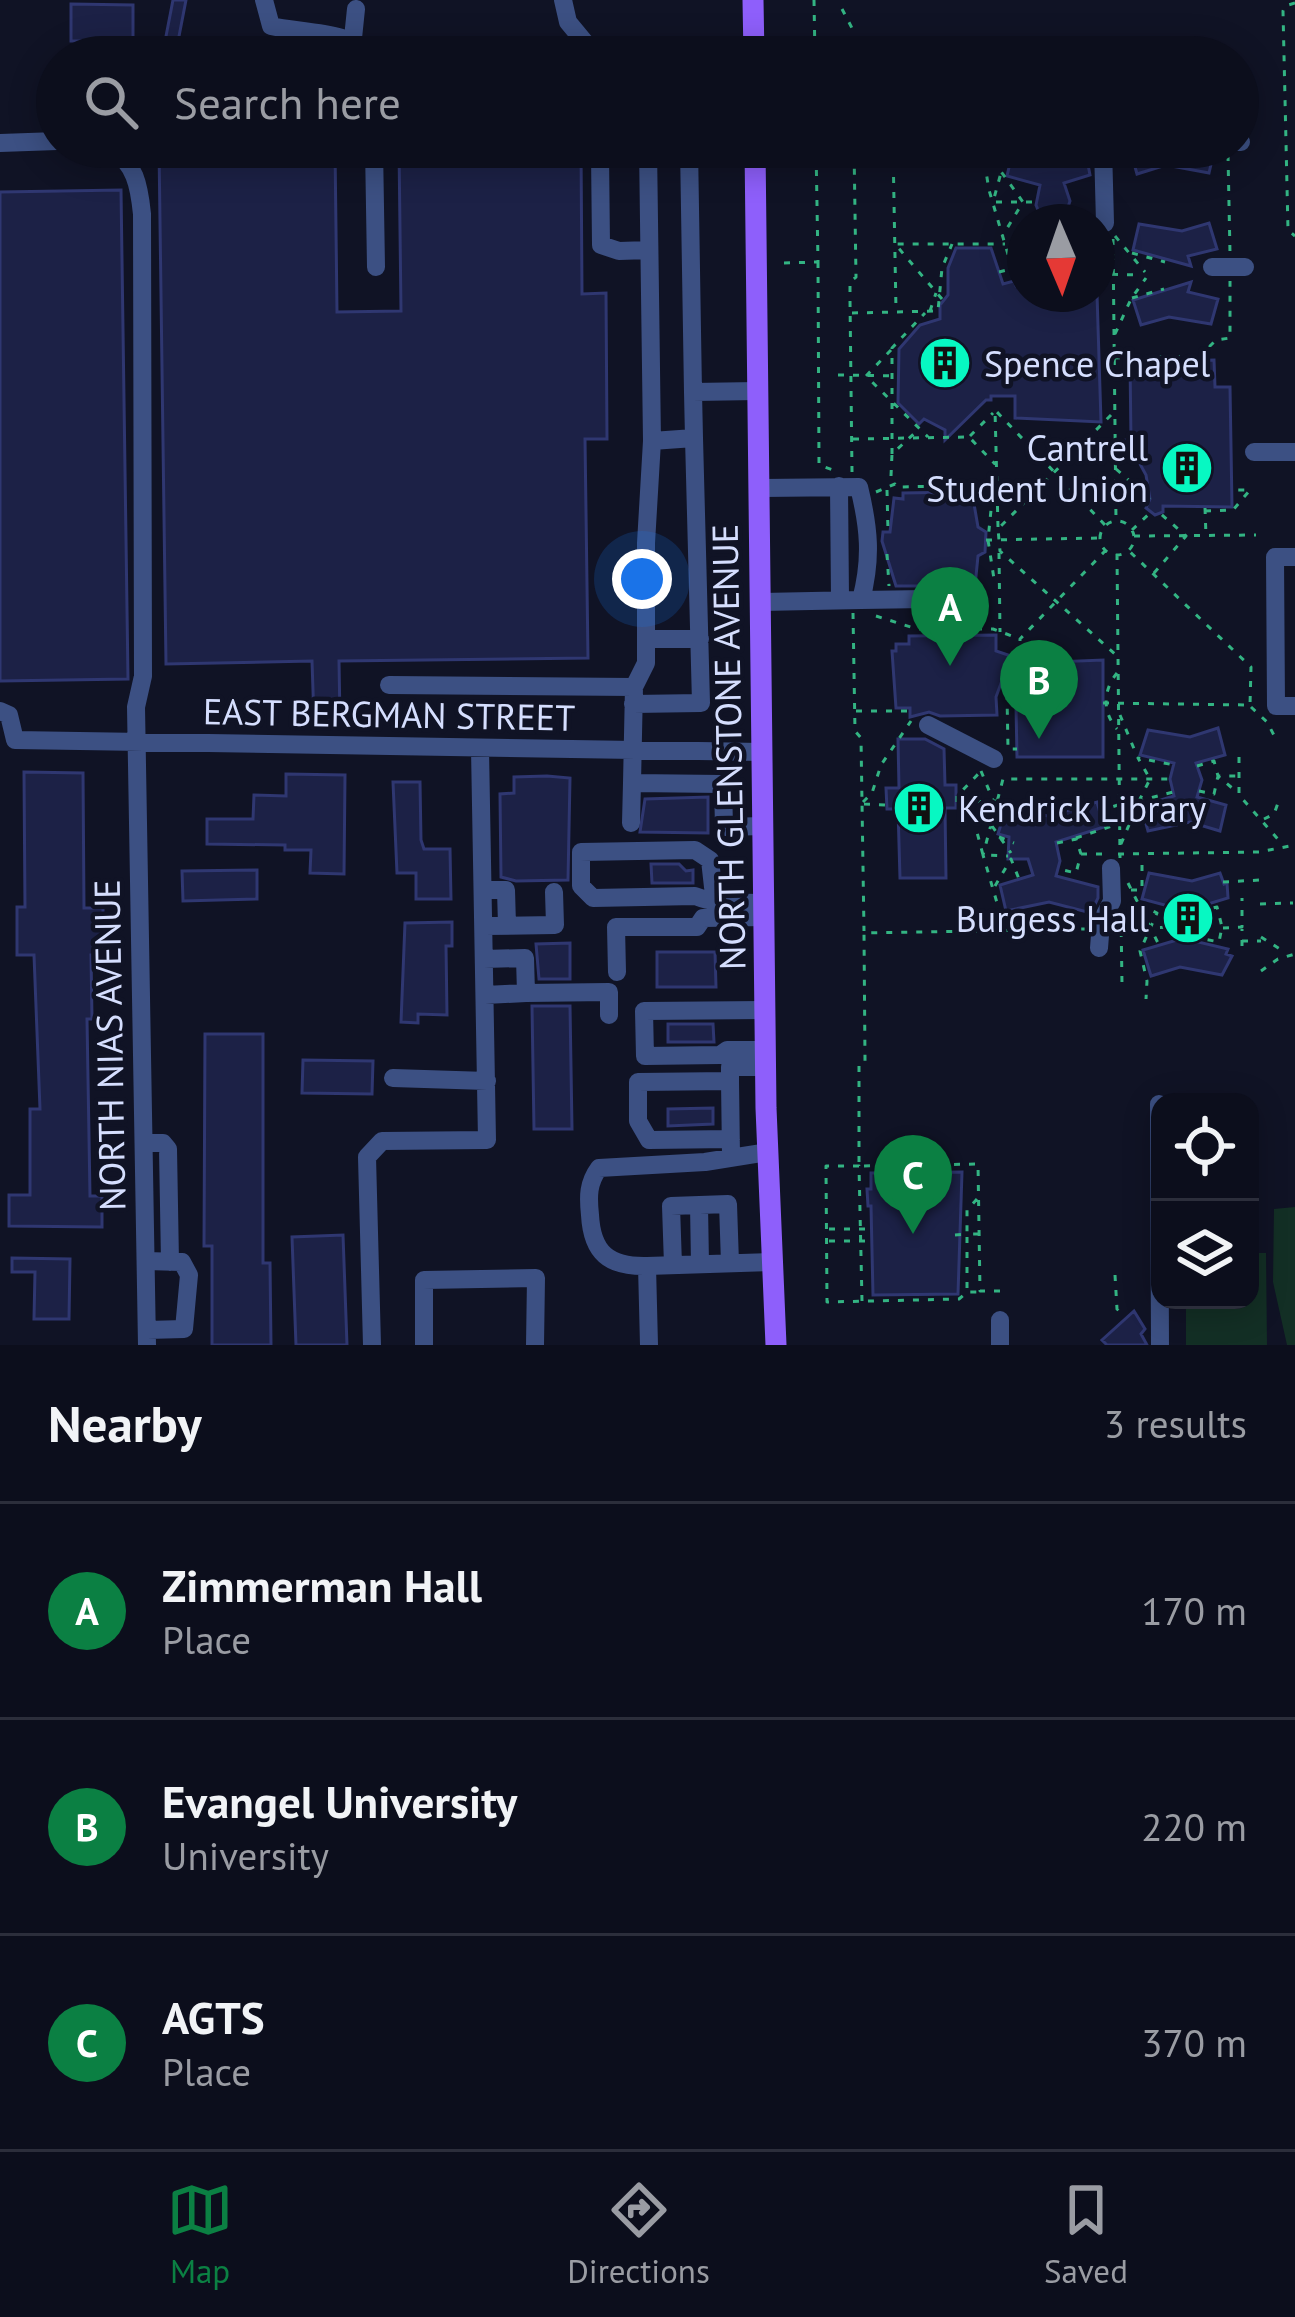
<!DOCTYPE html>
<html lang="en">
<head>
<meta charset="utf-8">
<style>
	:root { --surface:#0c0e1c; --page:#151725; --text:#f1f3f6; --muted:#9a9ca3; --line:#2c2e3b; --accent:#0b8043 }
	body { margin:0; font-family:"PT Sans",sans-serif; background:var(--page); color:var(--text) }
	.controls { position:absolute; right:36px; bottom:36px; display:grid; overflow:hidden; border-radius:24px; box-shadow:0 6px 30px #0003 }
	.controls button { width:108px; height:108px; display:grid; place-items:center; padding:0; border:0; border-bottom:3px solid var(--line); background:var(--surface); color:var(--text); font:60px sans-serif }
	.compass { position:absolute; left:1007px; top:204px; width:108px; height:108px; border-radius:50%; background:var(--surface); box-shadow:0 6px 30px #0003; rotate:178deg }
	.you { position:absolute; left:642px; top:579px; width:42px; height:42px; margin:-30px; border:9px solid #fff; border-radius:50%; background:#1a73e8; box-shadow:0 0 0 18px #1a73e833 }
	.badge { display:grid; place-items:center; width:78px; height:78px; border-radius:50%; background:var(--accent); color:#fff; font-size:39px; font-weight:700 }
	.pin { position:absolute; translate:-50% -99px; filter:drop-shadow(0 3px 6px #0008) }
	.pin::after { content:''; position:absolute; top:63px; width:42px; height:36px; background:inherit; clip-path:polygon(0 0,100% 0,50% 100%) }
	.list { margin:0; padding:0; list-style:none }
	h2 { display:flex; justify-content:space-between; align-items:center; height:156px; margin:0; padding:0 48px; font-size:51px }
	h2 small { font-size:39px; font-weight:400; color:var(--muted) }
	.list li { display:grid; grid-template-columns:78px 1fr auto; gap:36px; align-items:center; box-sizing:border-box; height:216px; padding:0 48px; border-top:3px solid var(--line) }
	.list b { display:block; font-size:45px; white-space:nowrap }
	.list p { margin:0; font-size:39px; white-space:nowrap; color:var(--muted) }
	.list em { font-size:39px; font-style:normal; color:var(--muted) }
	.icon { flex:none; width:66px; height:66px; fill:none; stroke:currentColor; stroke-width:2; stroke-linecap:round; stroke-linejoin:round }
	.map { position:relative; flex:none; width:1295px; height:1345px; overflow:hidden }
	.search { position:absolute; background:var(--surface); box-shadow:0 6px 30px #0003; left:36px; right:36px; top:36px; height:132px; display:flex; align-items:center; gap:30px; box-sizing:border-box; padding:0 42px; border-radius:66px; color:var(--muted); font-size:45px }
	.sheet { height:804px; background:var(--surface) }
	nav { display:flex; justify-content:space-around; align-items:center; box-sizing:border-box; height:168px; border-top:3px solid var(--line); background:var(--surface); font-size:33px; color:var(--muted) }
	nav a { display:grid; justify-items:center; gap:6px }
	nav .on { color:var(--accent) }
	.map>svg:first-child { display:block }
	.green { fill:#132f25 }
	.building { fill:#1c2146; stroke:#2f3771; stroke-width:3 }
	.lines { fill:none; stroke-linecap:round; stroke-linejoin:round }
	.path { stroke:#33b483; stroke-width:3; stroke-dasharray:6 9; stroke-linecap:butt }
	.minor { stroke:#3c5083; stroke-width:18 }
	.major { stroke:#8e5ffb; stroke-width:21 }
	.labels { text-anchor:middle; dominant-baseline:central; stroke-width:9; stroke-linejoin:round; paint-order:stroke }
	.poi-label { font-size:36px; fill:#d5defe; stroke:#101325; text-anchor:start }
	.street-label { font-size:36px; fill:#d5defe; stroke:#101325 }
</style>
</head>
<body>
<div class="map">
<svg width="1295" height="1345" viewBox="0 0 1295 1345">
	<rect width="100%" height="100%" fill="#101325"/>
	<path class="green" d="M 1295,1207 L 1295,1345 L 1287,1345 L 1273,1282 L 1274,1209 Z
		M 1250,1253 L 1266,1253 L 1267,1345 L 1186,1345 L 1186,1300 L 1250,1300 Z"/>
	<path class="building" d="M 173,0 L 186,0 L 175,57 L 162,57 Z
		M 71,4 L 133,5 L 133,41 L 71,41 Z
		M 159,147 L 335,147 L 337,312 L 401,311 L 399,147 L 581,147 L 582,294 L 606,293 L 607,439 L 585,439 L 588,658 L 339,661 L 340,719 L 314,720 L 312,661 L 166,664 Z
		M 1136,147 L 1215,147 L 1209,173 L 1166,165 L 1137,174 L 1130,149 Z
		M 1085,149 L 1090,175 L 1064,183 L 1070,201 L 1063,222 L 1043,222 L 1036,205 L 1040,185 L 1007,176 L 1013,150 L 1043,158 Z
		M 121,190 L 128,679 L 0,681 L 0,192 Z
		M 1209,223 L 1217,249 L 1188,256 L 1191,266 L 1133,250 L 1139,224 L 1182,231 Z
		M 956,248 L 991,248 L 1003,284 L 1014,281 L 1016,286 L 1025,286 L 1025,294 L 1097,294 L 1101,422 L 1015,418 L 1015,396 L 991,396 L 991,400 L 986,400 L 945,440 L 945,430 L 924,419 L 919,424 L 898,403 L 899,349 L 920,325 L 940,319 L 940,305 L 948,295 L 948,268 Z
		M 1191,282 L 1188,292 L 1218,299 L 1211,324 L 1169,317 L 1141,325 L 1133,300 Z
		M 1214,360 L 1215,387 L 1230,387 L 1232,507 L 1163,506 L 1163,512 L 1155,515 L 1146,508 L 1150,499 L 1146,475 L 1127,440 L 1131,440 L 1130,362 Z
		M 963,492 L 964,498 L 973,498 L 978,527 L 986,532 L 985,552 L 978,556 L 975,586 L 896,586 L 882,541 L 883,532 L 890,532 L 894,498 L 903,499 L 903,493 Z
		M 996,635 L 996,651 L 1011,656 L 996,697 L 997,715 L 940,716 L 929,712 L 910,717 L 910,708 L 896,708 L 892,651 L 896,651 L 896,644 L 909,644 L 909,636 Z
		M 1015,655 L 1029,659 L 1029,663 L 1103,660 L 1103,757 L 1017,757 Z
		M 1218,728 L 1225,755 L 1196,763 L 1202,780 L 1197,797 L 1226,805 L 1220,831 L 1190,822 L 1148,831 L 1141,806 L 1174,796 L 1170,779 L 1174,763 L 1140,755 L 1148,730 L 1190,737 Z
		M 898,739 L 925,739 L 944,749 L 945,785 L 956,785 L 956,808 L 945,808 L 946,878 L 900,878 L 898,809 L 887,809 L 886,788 L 899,788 Z
		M 24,772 L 83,773 L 84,908 L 103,908 L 103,955 L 91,955 L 92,1019 L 87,1019 L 90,1196 L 102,1196 L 102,1227 L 9,1226 L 9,1195 L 30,1195 L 30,1109 L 40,1109 L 34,955 L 17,955 L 17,907 L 25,907 Z
		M 286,774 L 345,775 L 344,874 L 310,873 L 311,850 L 285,850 L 285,845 L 207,844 L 207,819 L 253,819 L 254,795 L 286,796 Z
		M 547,776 L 570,778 L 568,880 L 516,881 L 501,877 L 500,794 L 514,793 L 514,777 Z
		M 393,782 L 420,782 L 421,840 L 424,849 L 450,849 L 451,899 L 416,899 L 416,873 L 397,873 Z
		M 708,797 L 708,833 L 640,832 L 645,799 Z
		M 1097,802 L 1104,827 L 1056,842 L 1060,861 L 1056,876 L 1098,887 L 1098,898 L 1091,913 L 1049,902 L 1006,911 L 1000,885 L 1033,875 L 1028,859 L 1008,859 L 1009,837 L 998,834 L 1006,808 L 1048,816 Z
		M 651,864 L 679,864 L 686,871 L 693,870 L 693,883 L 652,883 Z
		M 257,870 L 257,899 L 183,901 L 182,871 Z
		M 1149,873 L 1192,881 L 1220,873 L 1224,884 L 1227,883 L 1228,898 L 1198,907 L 1203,925 L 1198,942 L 1228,949 L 1226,954 L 1232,956 L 1222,975 L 1180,967 L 1151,976 L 1143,950 L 1177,940 L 1173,927 L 1176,908 L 1142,899 Z
		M 452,922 L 452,946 L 446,946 L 447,1015 L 418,1014 L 418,1023 L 401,1022 L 405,923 Z
		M 570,943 L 570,979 L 539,979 L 536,944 Z
		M 657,952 L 715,952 L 716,987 L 657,987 Z
		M 532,1006 L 570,1006 L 572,1129 L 534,1129 Z
		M 668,1024 L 713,1024 L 714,1042 L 668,1042 Z
		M 205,1034 L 263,1034 L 263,1263 L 270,1263 L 271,1345 L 212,1345 L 212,1246 L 204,1246 Z
		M 303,1060 L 373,1061 L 372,1094 L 302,1093 Z
		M 713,1108 L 713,1124 L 668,1126 L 668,1109 Z
		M 962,1172 L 958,1294 L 873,1295 L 871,1206 L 868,1206 L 867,1189 L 871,1189 L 871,1173 Z
		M 343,1235 L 347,1345 L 296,1345 L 292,1237 Z
		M 12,1258 L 70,1259 L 69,1319 L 34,1319 L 35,1272 L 12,1272 Z
		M 1134,1311 L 1145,1329 L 1141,1334 L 1147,1345 L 1107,1345 L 1102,1340 Z"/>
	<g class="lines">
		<path class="path" d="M 814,0 L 815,57
			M 1295,3 L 1285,6 L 1283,11 L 1288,230 L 1295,236
			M 842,9 L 853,30 L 853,57
			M 1109,39 L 1109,57
			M 1203,39 L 1203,57
			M 1109,55 L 1127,57
			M 1238,76 L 1240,76
			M 893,147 L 896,311
			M 982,147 L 989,190 L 1012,268 L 1025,269
			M 1008,147 L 993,202 L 1036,202
			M 984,148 L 1023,202 L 1003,235
			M 1228,155 L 1230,253
			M 1120,167 L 1130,147
			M 1115,236 L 1145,272
			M 1097,239 L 1112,244
			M 1113,239 L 1116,521
			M 1132,253 L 1165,262
			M 818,262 L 819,465 L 836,471
			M 784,263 L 818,262 L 816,147
			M 999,272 L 1011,269
			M 1097,274 L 1142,275
			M 1132,298 L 1164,289
			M 942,299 L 895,244 L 1005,244
			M 930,311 L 936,293
			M 852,313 L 938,311 L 942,268 L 952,244
			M 1115,334 L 1131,299 L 1146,278
			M 891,350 L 866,376 L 928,437
			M 1114,358 L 1210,356 L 1210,346 L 1216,340 L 1230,338 L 1230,281
			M 838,375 L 898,376
			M 1111,415 L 998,529 L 1000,551 L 1116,655
			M 970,436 L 993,413
			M 853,439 L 969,437 L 995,464
			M 892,454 L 892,348 L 925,313
			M 1116,469 L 1150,499
			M 852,472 L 850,300 L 850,282 L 856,277 L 854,147
			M 891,476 L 892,454 L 918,430
			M 887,490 L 888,532
			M 876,492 L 895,484 L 897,487 L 997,485
			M 996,499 L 992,500 L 988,540 L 994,579 L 999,582
			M 1205,508 L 1206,536
			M 1205,511 L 1233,510 L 1250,490 L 1231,490
			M1100 538a17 17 0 1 1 34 0a17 17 0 1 1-34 0Z
			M 998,527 L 995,410 L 1105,525
			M 1132,530 L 1151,512
			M 1134,536 L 1256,535
			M 986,540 L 1100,538
			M 999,553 L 1000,632
			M 887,554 L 889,586
			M 1117,554 L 1120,858
			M 1154,573 L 1186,536 L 1161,514
			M 853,613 L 855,731 L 861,738 L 864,931
			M 876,616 L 917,629 L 966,629
			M 976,629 L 993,629 L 1020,639
			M 1020,656 L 1020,639 L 1106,550
			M 1117,673 C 1103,690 1102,712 1117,729
			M 1013,680 L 1007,694 L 1008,749 L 1017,749
			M 1103,703 L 1250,705 L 1251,667 L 1128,550
			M 1251,707 L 1267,722 L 1276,739
			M 856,711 L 910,711
			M 1120,715 L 1137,756
			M 1239,757 L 1239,795 L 1283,845
			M 1197,766 L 1214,761 L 1218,776 L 1238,793
			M 981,771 L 993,800
			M 1199,791 L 1214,794 L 1218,776 L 1237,776
			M 996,801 L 969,802 L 983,855 L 1008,856
			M 1139,801 L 1150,779 L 1138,758 L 1174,765
			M 863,802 L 872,793 L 881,765 L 911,721
			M 957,802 L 957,796 L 983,769
			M 864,804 L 887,805
			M 1099,811 L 1118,805
			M 1264,819 L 1274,814 L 1278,803
			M 992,826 L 1011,853
			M 999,837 L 1014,843
			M 1076,838 L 1118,824
			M 1057,843 L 1076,839 L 1081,854 L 1076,873 L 1058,869
			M 1121,844 L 1139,801 L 1173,792
			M 1081,854 L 1103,854
			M 1118,854 L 1259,852 L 1295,845
			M 1223,882 L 1260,880
			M 1128,883 L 1159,945
			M 995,886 L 1011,859 L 1019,879
			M 1131,890 L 1142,890 L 1142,856
			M 1260,904 L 1293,903
			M 1140,905 L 1157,913 L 1140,951 L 1147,981 L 1146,999
			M 1199,911 L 1217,907 L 1222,927 L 1219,942 L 1199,938
			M 1121,916 L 1122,985
			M 1223,928 L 1242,927 L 1242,898
			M 1115,929 L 1173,927
			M 1005,930 L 983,855 L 1003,779 L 1170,779
			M 1261,937 L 1286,953
			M 1242,941 L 1261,941
			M 1242,946 L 1242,929
			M 1261,971 L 1278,959 L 1295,954
			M 977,1199 L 967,1210 L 967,1234 L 978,1234
			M 829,1229 L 872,1229
			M 955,1235 L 967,1234 L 967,1292
			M 829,1241 L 872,1241
			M 1115,1275 L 1117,1309 L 1125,1315
			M 1000,1291 L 980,1291 L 978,1164 L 859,1166 L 859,1064 L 865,1061 L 864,933 L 1087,929
			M 862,1301 L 859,1166 L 826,1166 L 827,1302 L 959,1299 L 967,1292 L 978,1292"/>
		<path class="minor" d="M 264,0 L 271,26 C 301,33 357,31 369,57
			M 563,0 L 568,22 L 597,57
			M 353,38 L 356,9
			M 1238,142 L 1241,142
			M 0,143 L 57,141
			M 111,147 C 135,165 139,184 142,214 L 143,676 L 136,707 L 147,1345
			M 374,147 L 376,267
			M 640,147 L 635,153 L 600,154 L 601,245 L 619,251 L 649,250
			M 689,147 L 693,392
			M 1103,147 L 1105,223
			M 1212,267 L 1245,267
			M 652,441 L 694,438 L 693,392 L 757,391
			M 1254,452 L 1295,452
			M 839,486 L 840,598
			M 758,488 L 859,487 C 869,528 872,558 861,600 L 759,602
			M 1295,557 L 1275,557 L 1276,706 L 1295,706
			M 861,600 L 925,599 L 972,614
			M 646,639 L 700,639
			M 389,685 L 634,687
			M 633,704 L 701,703 L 694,438
			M 0,711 L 9,715 L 15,740 L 762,752
			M 928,725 L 994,759
			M 632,783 L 634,687 L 646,663 L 646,543 L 652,441 L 648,147
			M 631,823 L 632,783 L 723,784 L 724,827 L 763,826
			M 483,890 L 506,890 L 507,925
			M 723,902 L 713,887 L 710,860 L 695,850 L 581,852 L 581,886 L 593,898 L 695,896 C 717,905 740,902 764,903
			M 484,926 L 555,925 L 554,892
			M 1099,948 L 1101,922 L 1112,901 L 1111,868
			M 484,959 L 525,958 L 526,993 L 485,995
			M 617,972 L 616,927 L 697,927 L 703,918 L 764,917
			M 526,993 L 609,992 L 609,1015
			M 765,1010 L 644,1011 L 645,1056 L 720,1055 L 727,1050 L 766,1050
			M 393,1078 L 487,1081
			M 730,1081 L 730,1067 L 766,1067
			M 1159,1104 L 1160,1345
			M 144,1143 L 163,1143 L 168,1149 L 170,1262
			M 731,1156 L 730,1081 L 638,1082 L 638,1121 L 649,1140 L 731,1139
			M 699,1205 L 700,1264
			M 146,1261 L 182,1262 L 189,1275 L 184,1329 L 147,1330
			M 673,1265 L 671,1206 L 728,1204 L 730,1263
			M 647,1266 C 609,1267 592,1253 590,1215 C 588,1196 588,1183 599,1168 L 705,1162 L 768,1152
			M 1000,1320 L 1000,1345
			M 372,1345 L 367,1157 L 382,1141 L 487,1140 L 480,749
			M 424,1345 L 424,1280 L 536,1278 L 535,1345
			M 649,1345 L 647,1266 L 773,1262"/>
		<path class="major" d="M 753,0 L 754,57
			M 755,147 L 766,1108 L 776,1345"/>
	</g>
	<defs>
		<g id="building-disc" transform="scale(2.7)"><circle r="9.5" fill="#07f8c2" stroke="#101325"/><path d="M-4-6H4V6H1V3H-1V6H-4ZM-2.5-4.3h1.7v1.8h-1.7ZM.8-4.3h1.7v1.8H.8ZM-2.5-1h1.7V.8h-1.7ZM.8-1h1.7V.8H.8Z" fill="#111"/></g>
	</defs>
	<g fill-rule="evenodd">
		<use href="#building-disc" x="945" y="363"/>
		<use href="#building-disc" x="1187" y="468"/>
		<use href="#building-disc" x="919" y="808"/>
		<use href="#building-disc" x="1188" y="918"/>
	</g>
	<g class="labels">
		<g class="poi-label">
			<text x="984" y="363">Spence Chapel</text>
			<text x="1148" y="447" text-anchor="end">Cantrell<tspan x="1148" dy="41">Student Union</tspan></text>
			<text x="958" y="808">Kendrick Library</text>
			<text x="1149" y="918" text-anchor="end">Burgess Hall</text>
		</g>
		<g class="street-label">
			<text transform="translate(389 714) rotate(1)">EAST BERGMAN STREET</text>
			<text transform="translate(728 747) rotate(-91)">NORTH GLENSTONE AVENUE</text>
			<text transform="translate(109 1045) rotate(-91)">NORTH NIAS AVENUE</text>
		</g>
	</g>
</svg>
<div class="controls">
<button><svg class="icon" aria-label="locate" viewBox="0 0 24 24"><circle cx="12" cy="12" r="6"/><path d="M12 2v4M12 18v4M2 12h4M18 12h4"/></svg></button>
<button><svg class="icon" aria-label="layers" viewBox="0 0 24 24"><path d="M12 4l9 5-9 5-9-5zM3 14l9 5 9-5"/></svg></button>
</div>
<svg class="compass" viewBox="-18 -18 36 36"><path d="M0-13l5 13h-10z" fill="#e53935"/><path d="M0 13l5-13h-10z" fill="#9a9ca3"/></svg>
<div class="you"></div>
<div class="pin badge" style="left:950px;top:666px">A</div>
<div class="pin badge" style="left:1039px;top:739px">B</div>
<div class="pin badge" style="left:913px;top:1234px">C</div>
<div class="search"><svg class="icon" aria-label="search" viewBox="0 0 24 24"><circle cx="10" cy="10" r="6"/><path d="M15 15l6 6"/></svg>Search here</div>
</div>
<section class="sheet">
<h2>Nearby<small>3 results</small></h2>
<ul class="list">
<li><span class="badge">A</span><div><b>Zimmerman Hall</b><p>Place</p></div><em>170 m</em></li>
<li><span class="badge">B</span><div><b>Evangel University</b><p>University</p></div><em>220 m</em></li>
<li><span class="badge">C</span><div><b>AGTS</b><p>Place</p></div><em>370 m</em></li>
</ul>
</section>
<nav>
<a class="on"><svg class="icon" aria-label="map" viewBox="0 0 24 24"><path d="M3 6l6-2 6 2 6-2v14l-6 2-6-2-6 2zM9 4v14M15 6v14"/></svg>Map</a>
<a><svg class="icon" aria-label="directions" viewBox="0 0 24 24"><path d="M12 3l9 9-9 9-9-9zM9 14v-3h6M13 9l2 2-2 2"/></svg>Directions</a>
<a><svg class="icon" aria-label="saved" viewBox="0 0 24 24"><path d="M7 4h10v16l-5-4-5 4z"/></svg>Saved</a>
</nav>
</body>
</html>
